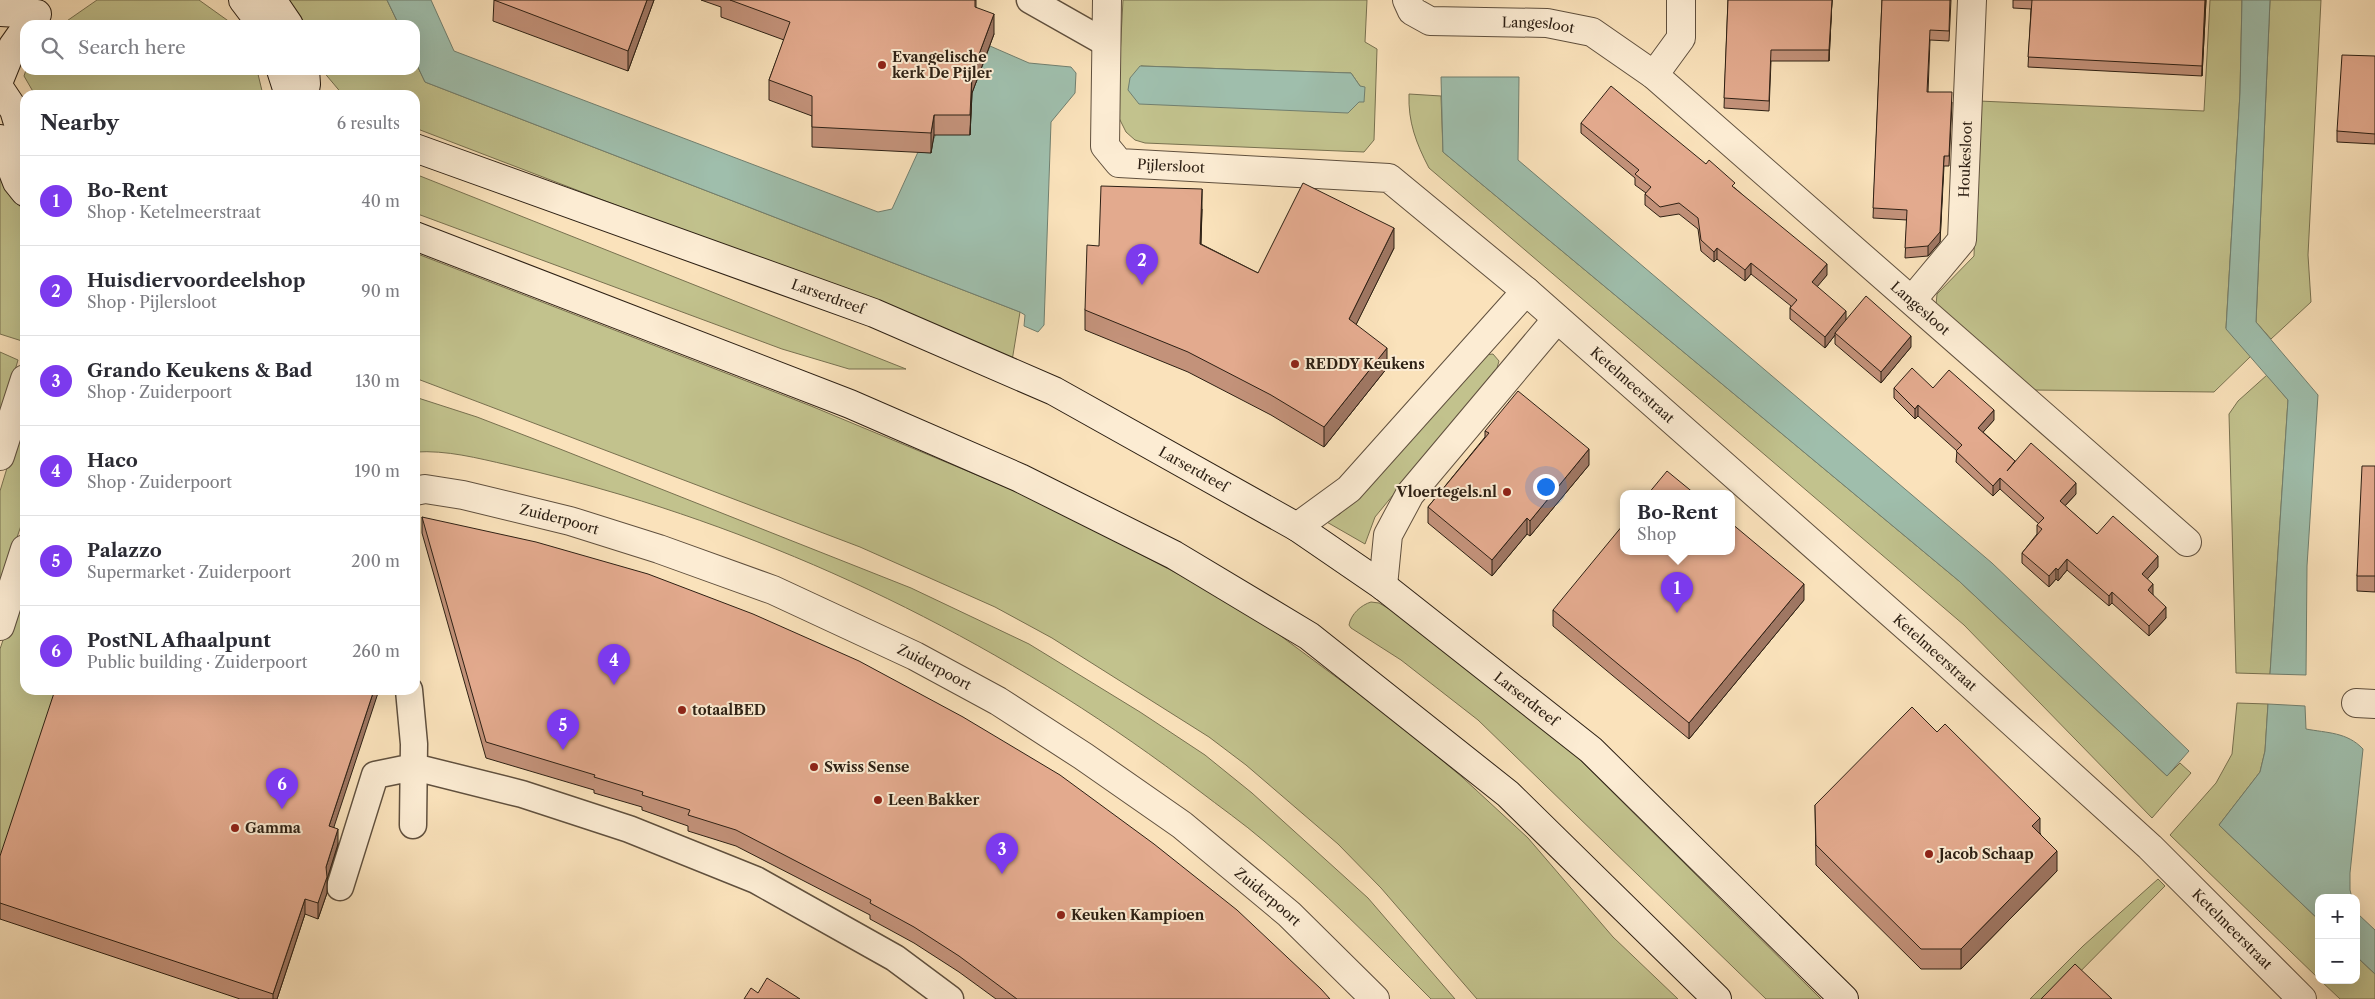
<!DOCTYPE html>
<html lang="en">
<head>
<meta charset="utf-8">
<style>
	:root { --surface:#fff; --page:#f2f2f3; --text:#2b2b33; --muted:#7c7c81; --line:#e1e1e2; --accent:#7c3aed }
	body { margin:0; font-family:"Libre Caslon Text",serif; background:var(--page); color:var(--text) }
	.controls { position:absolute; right:15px; bottom:15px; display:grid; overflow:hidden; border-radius:10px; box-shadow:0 5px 20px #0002 }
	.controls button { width:45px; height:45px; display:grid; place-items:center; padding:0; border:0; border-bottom:1px solid var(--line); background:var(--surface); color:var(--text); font:25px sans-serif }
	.you { position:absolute; left:1545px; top:486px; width:18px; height:18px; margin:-12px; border:4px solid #fff; border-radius:50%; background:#1a73e8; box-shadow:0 0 0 8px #1a73e833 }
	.badge { display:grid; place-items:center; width:32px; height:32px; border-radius:50%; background:var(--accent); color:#fff; font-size:16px; font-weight:700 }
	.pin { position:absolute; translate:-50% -41px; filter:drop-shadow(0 1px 2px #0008) }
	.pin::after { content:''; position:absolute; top:26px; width:18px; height:15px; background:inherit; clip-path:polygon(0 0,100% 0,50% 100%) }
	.popup { position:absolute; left:1620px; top:490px; width:115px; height:65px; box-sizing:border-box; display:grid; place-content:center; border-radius:10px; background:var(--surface); filter:drop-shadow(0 1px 4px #0005); font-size:16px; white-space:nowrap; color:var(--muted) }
	.popup b { font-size:19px; color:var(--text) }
	.popup::after { content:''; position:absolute; left:50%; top:100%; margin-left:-10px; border:10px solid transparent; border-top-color:var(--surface) }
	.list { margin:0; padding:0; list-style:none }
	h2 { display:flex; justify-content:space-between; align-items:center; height:65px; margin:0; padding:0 20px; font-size:21px }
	h2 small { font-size:16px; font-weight:400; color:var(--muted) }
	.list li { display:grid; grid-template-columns:32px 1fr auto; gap:15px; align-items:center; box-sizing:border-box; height:90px; padding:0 20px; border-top:1px solid var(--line) }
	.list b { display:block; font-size:19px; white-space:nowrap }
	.list p { margin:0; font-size:16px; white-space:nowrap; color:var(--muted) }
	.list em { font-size:16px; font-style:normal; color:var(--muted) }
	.icon { flex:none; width:28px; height:28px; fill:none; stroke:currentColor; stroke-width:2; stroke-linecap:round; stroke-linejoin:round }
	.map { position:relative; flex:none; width:2375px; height:999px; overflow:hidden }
	.search { position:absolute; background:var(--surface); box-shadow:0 5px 20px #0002; left:20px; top:20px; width:400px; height:55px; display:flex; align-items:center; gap:12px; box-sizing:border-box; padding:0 18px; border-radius:15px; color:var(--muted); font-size:19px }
	.panel { position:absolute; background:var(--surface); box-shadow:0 5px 20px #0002; left:20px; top:90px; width:400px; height:605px; border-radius:15px }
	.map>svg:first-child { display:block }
	.green { fill:#c2c28d; stroke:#787150; fill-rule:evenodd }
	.water { fill:#9fbeac; stroke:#717f6f }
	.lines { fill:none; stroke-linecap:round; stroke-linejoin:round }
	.pedestrian-casing { stroke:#60503e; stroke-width:29 }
	.minor-casing { stroke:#60503e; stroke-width:30 }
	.secondary-casing { stroke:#2d2014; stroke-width:30 }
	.pedestrian { stroke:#fcecd3; stroke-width:26 }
	.minor { stroke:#fcecd3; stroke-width:28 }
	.secondary { stroke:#fcecd3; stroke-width:28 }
	.wall { fill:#c3927a; stroke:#2d2014 }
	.shaded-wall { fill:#9f7763; stroke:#2d2014 }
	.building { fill:#e3aa8e; stroke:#2d2014 }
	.poi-dot { fill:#8f2418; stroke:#fcecd3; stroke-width:2 }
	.labels { text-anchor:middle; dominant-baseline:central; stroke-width:4; stroke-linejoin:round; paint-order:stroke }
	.street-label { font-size:14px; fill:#2d2014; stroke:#fcecd3 }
	.poi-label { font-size:14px; font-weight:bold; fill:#2d2014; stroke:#fcecd3; text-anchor:start }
</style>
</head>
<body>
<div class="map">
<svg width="2375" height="999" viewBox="0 0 2375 999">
	<rect width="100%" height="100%" fill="#fae2bb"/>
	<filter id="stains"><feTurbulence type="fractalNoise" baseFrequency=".004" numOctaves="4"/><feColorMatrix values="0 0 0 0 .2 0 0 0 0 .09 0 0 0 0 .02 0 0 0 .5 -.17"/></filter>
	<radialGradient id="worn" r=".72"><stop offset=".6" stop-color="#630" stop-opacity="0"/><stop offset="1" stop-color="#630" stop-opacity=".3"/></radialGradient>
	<path class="green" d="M 97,0 L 199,0 L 234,25 L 61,25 Z
		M 286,0 L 387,0 L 399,25 L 302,25 Z
		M 1123,0 L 1367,0 L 1365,42 L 1377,49 L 1374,140 L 1364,152 L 1145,143 L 1135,140 L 1126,132 L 1117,114 ZM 1141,66 L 1351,73 L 1360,86 L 1359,102 Z
		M 2210,0 L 2242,0 L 2240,93 L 2226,328 L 2251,356 L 2214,392 L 2030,390 L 1936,305 L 1937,294 L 1974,256 L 1979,101 L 2204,111 Z
		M 2270,0 L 2321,0 L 2308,255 L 2311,302 L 2271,339 L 2256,322 Z
		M 415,61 L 425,82 L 1020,312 L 1012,361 L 887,309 L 415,128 L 415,95 L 343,95 L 322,70 L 415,70 Z
		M 26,70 L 257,70 L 263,95 L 35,95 L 24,76 Z
		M 1409,94 L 1441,96 L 1443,152 L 1959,581 L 2167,776 L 2180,763 L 2191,773 L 2152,818 L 1964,625 L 1429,168 C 1416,143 1408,122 1409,94 Z
		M 0,174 L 10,193 L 25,213 L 25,336 L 22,341 L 0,334 Z
		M 415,174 L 906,369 L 849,369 L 782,349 L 415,213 Z
		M 415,253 L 811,406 L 1001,485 L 1059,511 L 1227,600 L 1266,625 L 1390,717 L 1462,777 L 1528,838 L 1613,937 L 1678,999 L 1477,999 L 1381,888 L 1338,844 L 1246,765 L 1209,737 L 1052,638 L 995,607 L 860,547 L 415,378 Z
		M 0,352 L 18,360 L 0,422 Z
		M 1493,354 L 1499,361 L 1497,368 L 1375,517 L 1365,544 L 1325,521 L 1340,514 L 1484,355 Z
		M 2267,375 L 2288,400 L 2270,674 L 2236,673 L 2229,414 L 2238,401 Z
		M 415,397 L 477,417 L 560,449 L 911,588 L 1029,644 L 1140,712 L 1205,755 L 1252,793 L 1368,898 L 1455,999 L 1431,999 C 1377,945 1323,890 1264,841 C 1243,823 1220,807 1198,790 C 1025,658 831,558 622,495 C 585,484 547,474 508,465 C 477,458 447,450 415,452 Z
		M 25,409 L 25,514 L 0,587 L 0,491 Z
		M 25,575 L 25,690 L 58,690 L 0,864 L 0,649 Z
		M 1371,602 L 1379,603 L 1434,635 L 1559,739 L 1821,999 L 1766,999 L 1478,720 L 1401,660 L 1351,628 L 1349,625 C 1351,614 1361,605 1371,602 Z
		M 2237,703 L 2268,704 L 2265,751 L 2260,772 L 2219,825 L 2319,920 L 2319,979 L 2170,835 L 2216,783 L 2232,754 Z
		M 2158,879 L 2165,886 L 2053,999 L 2030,999 L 2083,946 Z
		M 2356,956 L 2375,974 L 2375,999 L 2340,999 L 2320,980 L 2356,980 Z"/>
	<path class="water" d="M 387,0 L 431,0 L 454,51 L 878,212 L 892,209 L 918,152 L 931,153 L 929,151 L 937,131 L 972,83 L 976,83 L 990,46 L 1029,63 L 1071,67 L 1076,73 L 1075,93 L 1051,122 L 1044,325 L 1038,332 L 1024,326 L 1025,315 L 1020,312 L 425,82 L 415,61 L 415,25 L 399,25 Z
		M 2242,0 L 2270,0 L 2256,322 L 2318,395 L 2307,566 L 2306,675 L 2270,674 L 2288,400 L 2226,329 L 2240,93 Z
		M 1140,66 L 1351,73 L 1360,86 L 1365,87 L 1364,102 L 1359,102 L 1348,113 L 1139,104 L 1128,90 L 1130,78 Z
		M 1441,77 L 1519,77 L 1518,160 L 1992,563 L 2189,751 L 2167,776 L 1959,581 L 1443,152 Z
		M 2268,704 L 2305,706 L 2306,729 C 2327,733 2347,732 2363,749 L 2350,873 L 2350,890 L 2352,898 L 2319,898 L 2319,920 L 2219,825 L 2260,772 L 2265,751 Z
		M 2356,908 L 2358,914 L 2375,930 L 2375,974 L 2356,956 Z"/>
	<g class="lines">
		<g class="pedestrian-casing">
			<path id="pedestrian" d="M 1030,0 L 1106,43
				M 409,690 L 414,744 L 413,825
				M 340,887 L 375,775 L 414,767 L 522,794 L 629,829 L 756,880 L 895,958 L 950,999"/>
		</g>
		<g class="minor-casing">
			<g id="minor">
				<path id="s1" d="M 1107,0 L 1105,146 L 1119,163 L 1389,178 L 1526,291 L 1935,652 L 2150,847 L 2302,999"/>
				<path id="s2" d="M 1407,0 L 1412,11 L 1430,21 L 1547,23 L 1592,32 L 1654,75 L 2187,542"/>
				<path d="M 1654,75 L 1681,38 L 1681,0"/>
				<path id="s3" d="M 1912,300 L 1962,240 L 1972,0"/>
				<path d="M 0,456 L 25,379"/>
				<path id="s4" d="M 415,491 L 425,489 L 463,495 L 570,521 L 659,549 L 773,590 L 915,656 L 998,701 L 1083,756 L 1182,825 L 1289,914 L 1375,999"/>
				<path d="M 1297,527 L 1349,489 L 1526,291"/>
				<path d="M 1383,586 L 1388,535 L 1410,494 L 1557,319"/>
				<path d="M 0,626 L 25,549"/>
				<path d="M 2356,703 L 2375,704"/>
			</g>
		</g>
		<g class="secondary-casing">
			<g id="secondary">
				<path d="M 243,0 L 262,25"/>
				<path d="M 272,0 L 289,25"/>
				<path d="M 0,12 L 37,14"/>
				<path d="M 281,70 L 289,95"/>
				<path d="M 0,78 L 13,46 L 25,29"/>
				<path d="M 0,89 L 14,110 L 25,146"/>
				<path d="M 304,95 L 306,84 L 305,70"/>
				<path d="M 0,139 L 17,182 L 25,192"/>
				<path id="s5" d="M 415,148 L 874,313 L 1054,391 L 1297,527 L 1383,586 L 1591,750 L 1844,999"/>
				<path d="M 415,236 L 850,404 L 1020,478 L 1174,555 L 1309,636 L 1508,794 L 1717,999"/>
			</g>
		</g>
		<use href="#pedestrian" class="pedestrian"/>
		<use href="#minor" class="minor"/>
		<use href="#secondary" class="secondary"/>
	</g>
	<path class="wall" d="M 494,0 L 654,0 L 628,71 L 493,21 Z
		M 701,0 L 976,0 L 976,7 L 994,34 L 972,93 L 970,135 L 934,135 L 931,153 L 812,147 L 812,116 L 769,100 L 769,80 L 784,40 L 721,17 L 721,7 Z
		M 1728,0 L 1832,0 L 1829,61 L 1771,61 L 1769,111 L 1724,108 Z
		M 1882,0 L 1951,0 L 1949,41 L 1930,40 L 1928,92 L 1952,102 L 1949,166 L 1944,166 L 1940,242 L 1928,256 L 1905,258 L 1907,220 L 1873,218 Z
		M 2013,0 L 2206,0 L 2202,76 L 2028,67 L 2031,9 L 2013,8 Z
		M 2375,56 L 2375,144 L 2337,142 L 2337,131 Z
		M 1581,123 L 1735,188 L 1827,275 L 1817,286 L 1846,320 L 1911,347 L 1881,383 L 1835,344 L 1835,335 L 1825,348 L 1790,319 L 1790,308 L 1791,306 L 1751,274 L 1745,281 L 1717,259 L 1714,262 L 1701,251 L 1698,229 L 1679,214 L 1660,217 L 1645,205 L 1645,194 L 1646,193 L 1635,185 L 1635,178 L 1581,133 Z
		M 1202,209 L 1201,244 L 1258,273 L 1394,248 L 1356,324 L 1387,368 L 1324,447 L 1271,415 L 1188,372 L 1085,330 L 1085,310 L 1099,246 Z
		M 1894,388 L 1933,388 L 1994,420 L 1983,432 L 2015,461 L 2076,494 L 2065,506 L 2097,534 L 2158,567 L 2147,579 L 2153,595 L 2166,618 L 2149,636 L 2112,603 L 2109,606 L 2067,570 L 2058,581 L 2056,579 L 2049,587 L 2022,563 L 2022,553 L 2037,534 L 2037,525 L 2039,524 L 2000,489 L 1993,496 L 1956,462 L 1957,451 L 1918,416 L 1915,419 L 1894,398 Z
		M 1485,431 L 1589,465 L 1530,536 L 1527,534 L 1492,576 L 1428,523 L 1428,507 L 1485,437 Z
		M 2375,466 L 2375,592 L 2357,591 L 2357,576 Z
		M 422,517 L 1330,999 L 996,999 L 959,972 L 914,943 L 870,919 L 870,915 L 736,846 L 688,831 L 688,826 L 642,810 L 642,807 L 594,793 L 594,790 L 486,758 L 422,533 Z
		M 1804,600 L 1689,739 L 1553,626 L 1553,610 Z
		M 1815,805 L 2040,833 L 2057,871 L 1961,969 L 1921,969 L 1816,865 Z
		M 334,827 L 338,844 L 327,879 L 327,893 L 318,919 L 305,914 L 277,999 L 240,999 L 0,919 L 0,856 Z"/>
	<path class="shaded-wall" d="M 647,0 L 654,0 L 628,71 L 628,51 Z
		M 1832,0 L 1829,61 L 1829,50 Z
		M 2205,0 L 2206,0 L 2202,76 L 2202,66 Z
		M 994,14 L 994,34 L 972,93 L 970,135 L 972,73 Z
		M 934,115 L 934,135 L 931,153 L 931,133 Z
		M 1944,156 L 1940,242 L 1928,256 L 1928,246 Z
		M 1202,189 L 1202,209 L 1200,264 L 1200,244 Z
		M 1394,228 L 1394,248 L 1349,339 L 1349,319 Z
		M 1717,248 L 1717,259 L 1714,262 L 1714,252 Z
		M 1751,263 L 1751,274 L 1745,281 L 1745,270 Z
		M 1827,264 L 1827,275 L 1812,293 L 1812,282 Z
		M 1846,311 L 1846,322 L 1835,333 L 1835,335 L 1825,348 L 1825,337 Z
		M 1911,336 L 1911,347 L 1881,383 L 1881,372 Z
		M 1387,348 L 1387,368 L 1324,447 L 1324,427 Z
		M 1918,405 L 1918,416 L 1915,419 L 1915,409 Z
		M 1994,410 L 1994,420 L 1978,438 L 1978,428 Z
		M 1589,449 L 1589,465 L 1530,536 L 1530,521 Z
		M 2000,478 L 2000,489 L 1993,496 L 1993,486 Z
		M 2076,483 L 2076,494 L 2060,511 L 2060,501 Z
		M 1527,518 L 1527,534 L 1492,576 L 1492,560 Z
		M 2158,556 L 2158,567 L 2142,585 L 2142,574 Z
		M 2067,559 L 2067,570 L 2058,581 L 2058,570 Z
		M 2056,568 L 2056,579 L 2049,587 L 2049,576 Z
		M 1804,584 L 1804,600 L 1689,739 L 1689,723 Z
		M 2153,584 L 2153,595 L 2148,590 Z
		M 2112,592 L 2112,603 L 2109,606 L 2109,596 Z
		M 2166,607 L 2166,618 L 2149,636 L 2149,626 Z
		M 374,690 L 379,690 L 329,842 L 329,826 Z
		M 2040,818 L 2040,838 L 2032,826 Z
		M 338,829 L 338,844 L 327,879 L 327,893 L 318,919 L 318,903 L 326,867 Z
		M 2057,851 L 2057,871 L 1961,969 L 1961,949 Z
		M 305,899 L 305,914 L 277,999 L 273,999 L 273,994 Z"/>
	<path class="building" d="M 494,0 L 647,0 L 628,51 Z
		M 730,0 L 975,0 L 975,7 L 994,14 L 972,73 L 970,115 L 934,115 L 931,133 L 812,127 L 812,96 L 769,80 L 790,22 Z
		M 1728,0 L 1832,0 L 1829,50 L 1771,50 L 1769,101 L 1724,98 Z
		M 1882,0 L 1950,0 L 1949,31 L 1930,30 L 1927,92 L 1952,92 L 1949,156 L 1944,156 L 1940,232 L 1928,246 L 1905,248 L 1907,210 L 1873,208 Z
		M 2032,0 L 2205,0 L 2202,66 L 2028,57 Z
		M 2342,55 L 2375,56 L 2375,134 L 2337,131 Z
		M 1611,86 L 1706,164 L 1709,160 L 1735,183 L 1732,186 L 1827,264 L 1812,282 L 1846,311 L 1825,337 L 1790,308 L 1797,300 L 1751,263 L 1745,270 L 1717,248 L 1714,252 L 1701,240 L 1698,218 L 1679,203 L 1660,207 L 1645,194 L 1651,187 L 1635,174 L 1639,170 L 1581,123 Z
		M 1303,183 L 1394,228 L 1349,319 L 1387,348 L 1324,427 L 1271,395 L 1188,352 L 1085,310 L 1087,245 L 1099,246 L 1101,186 L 1202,189 L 1200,244 L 1258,273 Z
		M 1866,296 L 1911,336 L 1881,372 L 1835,333 Z
		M 1912,368 L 1933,388 L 1949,370 L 1994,410 L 1978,428 L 2015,461 L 2007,471 L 2031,443 L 2076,483 L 2060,501 L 2097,534 L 2113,516 L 2158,556 L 2142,574 L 2153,584 L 2148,590 L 2166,607 L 2149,626 L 2112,592 L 2109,596 L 2067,559 L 2058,570 L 2056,568 L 2049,576 L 2022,553 L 2042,529 L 2037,525 L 2044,518 L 2000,478 L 1993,486 L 1956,451 L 1962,445 L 1918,405 L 1915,409 L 1894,388 Z
		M 1518,391 L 1589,449 L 1530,521 L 1527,518 L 1492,560 L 1428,507 L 1489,433 L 1485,431 Z
		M 2362,466 L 2375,466 L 2375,576 L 2357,576 Z
		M 1667,471 L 1695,494 L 1648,494 Z
		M 422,517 L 536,542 L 648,574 L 753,614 L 859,661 L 963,717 L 1060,775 L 1154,844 L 1237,910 L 1321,989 L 1330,999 L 1017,999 L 959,956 L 914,927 L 870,903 L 871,900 L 736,830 L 688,815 L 690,810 L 642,795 L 643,792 L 594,777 L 595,775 L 486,742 Z
		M 1731,523 L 1804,584 L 1689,723 L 1553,610 L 1623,525 L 1623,552 L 1731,552 Z
		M 55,690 L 374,690 L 329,826 L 338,829 L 326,867 L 327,877 L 318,903 L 305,899 L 273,994 L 0,903 L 0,856 Z
		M 1912,707 L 1937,732 L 1945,724 L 2040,818 L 2032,826 L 2057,851 L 1961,949 L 1921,949 L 1816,845 L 1815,805 Z
		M 2075,964 L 2112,999 L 2041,999 Z
		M 767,978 L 800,999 L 744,999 L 751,988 L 758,993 Z"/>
	<g class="poi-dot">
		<circle cx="882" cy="65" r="5"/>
		<circle cx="1295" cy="364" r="5"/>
		<circle cx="1507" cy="492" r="5"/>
		<circle cx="682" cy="710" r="5"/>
		<circle cx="814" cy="767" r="5"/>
		<circle cx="878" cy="800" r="5"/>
		<circle cx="235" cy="828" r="5"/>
		<circle cx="1929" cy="854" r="5"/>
		<circle cx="1061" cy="915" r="5"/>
	</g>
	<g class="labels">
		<g class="street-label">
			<text stroke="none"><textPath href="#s2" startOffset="141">Langesloot</textPath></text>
			<text stroke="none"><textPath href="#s3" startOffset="159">Houkesloot</textPath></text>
			<text stroke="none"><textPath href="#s1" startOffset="220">Pijlersloot</textPath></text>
			<text stroke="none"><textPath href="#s5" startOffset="439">Larserdreef</textPath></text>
			<text stroke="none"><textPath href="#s2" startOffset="625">Langesloot</textPath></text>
			<text stroke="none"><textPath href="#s1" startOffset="758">Ketelmeerstraat</textPath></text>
			<text stroke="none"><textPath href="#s5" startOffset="844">Larserdreef</textPath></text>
			<text stroke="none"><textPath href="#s4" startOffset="148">Zuiderpoort</textPath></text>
			<text stroke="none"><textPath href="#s1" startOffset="1162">Ketelmeerstraat</textPath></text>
			<text stroke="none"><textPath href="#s4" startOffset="552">Zuiderpoort</textPath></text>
			<text stroke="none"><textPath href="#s5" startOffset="1249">Larserdreef</textPath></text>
			<text stroke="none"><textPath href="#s4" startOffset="958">Zuiderpoort</textPath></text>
			<text stroke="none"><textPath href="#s1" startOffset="1568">Ketelmeerstraat</textPath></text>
		</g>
		<g class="poi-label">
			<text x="892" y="57">Evangelische<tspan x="892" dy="16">kerk De Pijler</tspan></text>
			<text x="1305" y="364">REDDY Keukens</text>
			<text x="1497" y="492" text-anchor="end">Vloertegels.nl</text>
			<text x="692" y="710">totaalBED</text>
			<text x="824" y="767">Swiss Sense</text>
			<text x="888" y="800">Leen Bakker</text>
			<text x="245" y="828">Gamma</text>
			<text x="1939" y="854">Jacob Schaap</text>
			<text x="1071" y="915">Keuken Kampioen</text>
		</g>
	</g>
	<rect width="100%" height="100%" filter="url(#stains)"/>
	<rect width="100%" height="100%" fill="url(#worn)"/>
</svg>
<div class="controls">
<button>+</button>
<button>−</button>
</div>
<div class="you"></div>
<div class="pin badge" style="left:1677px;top:613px">1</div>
<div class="popup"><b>Bo-Rent</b>Shop</div>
<div class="pin badge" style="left:1142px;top:285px">2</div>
<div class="pin badge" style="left:1002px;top:874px">3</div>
<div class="pin badge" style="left:614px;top:685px">4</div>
<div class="pin badge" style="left:563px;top:750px">5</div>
<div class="pin badge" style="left:282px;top:809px">6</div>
<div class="search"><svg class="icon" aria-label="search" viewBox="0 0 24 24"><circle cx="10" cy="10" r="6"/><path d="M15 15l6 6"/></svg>Search here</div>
<section class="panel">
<h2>Nearby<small>6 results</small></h2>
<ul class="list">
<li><span class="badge">1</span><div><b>Bo-Rent</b><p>Shop · Ketelmeerstraat</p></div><em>40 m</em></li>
<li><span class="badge">2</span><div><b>Huisdiervoordeelshop</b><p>Shop · Pijlersloot</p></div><em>90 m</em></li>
<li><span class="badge">3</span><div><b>Grando Keukens &amp; Bad</b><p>Shop · Zuiderpoort</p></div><em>130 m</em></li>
<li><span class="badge">4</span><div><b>Haco</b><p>Shop · Zuiderpoort</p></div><em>190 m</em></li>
<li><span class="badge">5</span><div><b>Palazzo</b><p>Supermarket · Zuiderpoort</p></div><em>200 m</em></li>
<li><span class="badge">6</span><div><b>PostNL Afhaalpunt</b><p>Public building · Zuiderpoort</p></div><em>260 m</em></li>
</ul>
</section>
</div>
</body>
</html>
